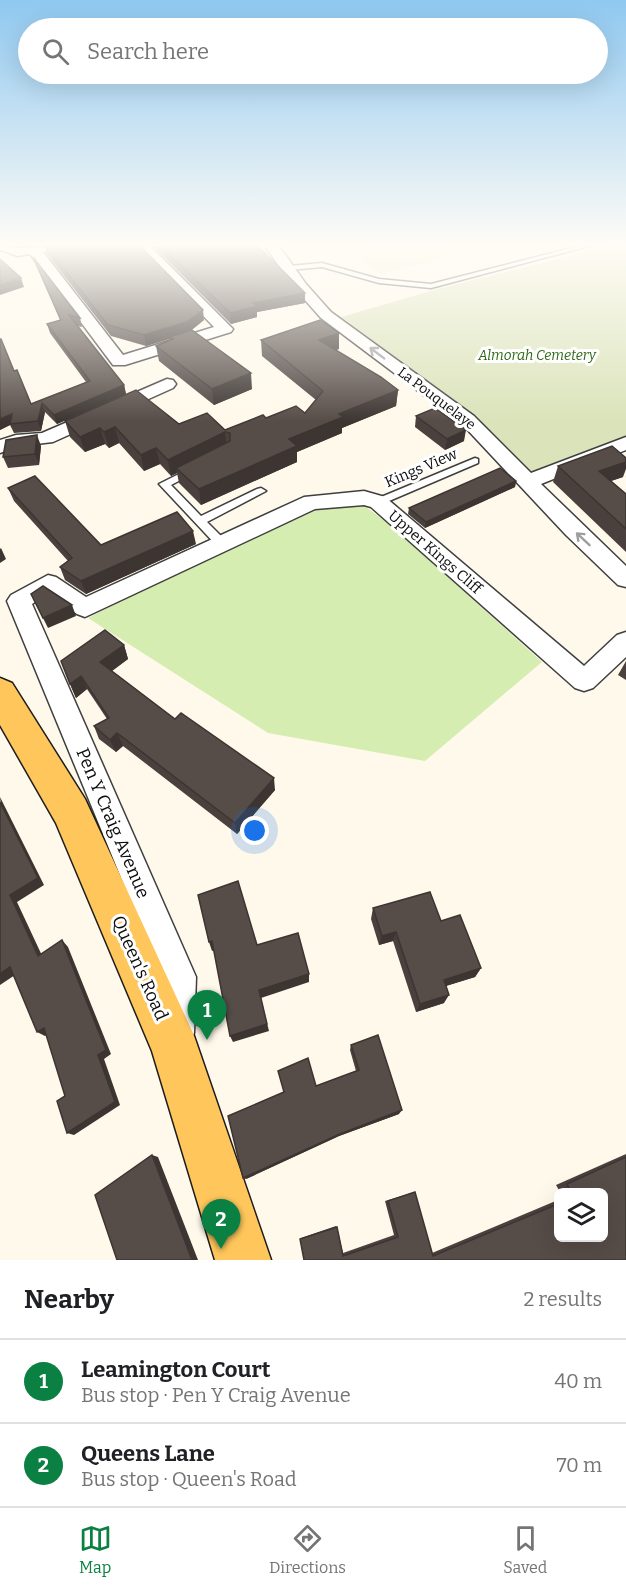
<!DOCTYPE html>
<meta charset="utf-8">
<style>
:root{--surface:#fff;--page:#f6f6f6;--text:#202124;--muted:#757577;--line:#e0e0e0;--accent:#0b8043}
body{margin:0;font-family:Bitter,serif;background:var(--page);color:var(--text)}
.controls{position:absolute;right:18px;bottom:18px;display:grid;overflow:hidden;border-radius:9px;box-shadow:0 6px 24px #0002}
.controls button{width:54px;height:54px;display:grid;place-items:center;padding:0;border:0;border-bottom:2px solid var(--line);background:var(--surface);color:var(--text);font:30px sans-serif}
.you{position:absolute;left:255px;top:831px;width:21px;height:21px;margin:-15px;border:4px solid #fff;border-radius:50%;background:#1a73e8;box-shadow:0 0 0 9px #1a73e833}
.badge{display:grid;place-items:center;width:39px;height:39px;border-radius:50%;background:var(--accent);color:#fff;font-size:20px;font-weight:700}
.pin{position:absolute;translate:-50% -50px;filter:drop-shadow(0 2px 3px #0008)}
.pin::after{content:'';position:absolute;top:32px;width:21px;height:18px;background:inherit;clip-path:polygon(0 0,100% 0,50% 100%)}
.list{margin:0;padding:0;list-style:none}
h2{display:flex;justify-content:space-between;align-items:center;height:78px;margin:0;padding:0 24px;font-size:26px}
h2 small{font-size:20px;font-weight:400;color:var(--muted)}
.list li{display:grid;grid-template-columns:39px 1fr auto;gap:18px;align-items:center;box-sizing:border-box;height:84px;padding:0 24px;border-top:2px solid var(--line)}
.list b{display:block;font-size:22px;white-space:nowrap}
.list p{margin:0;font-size:20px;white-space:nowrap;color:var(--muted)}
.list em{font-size:20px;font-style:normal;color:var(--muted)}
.icon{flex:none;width:33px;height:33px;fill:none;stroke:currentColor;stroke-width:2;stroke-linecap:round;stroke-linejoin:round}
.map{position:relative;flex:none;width:626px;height:1260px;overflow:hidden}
.search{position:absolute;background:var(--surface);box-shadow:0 6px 24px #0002;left:18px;right:18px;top:18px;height:66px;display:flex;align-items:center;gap:15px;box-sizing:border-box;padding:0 21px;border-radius:33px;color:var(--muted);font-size:22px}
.sheet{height:246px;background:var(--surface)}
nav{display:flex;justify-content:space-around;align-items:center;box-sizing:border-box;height:84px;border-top:2px solid var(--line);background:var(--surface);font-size:16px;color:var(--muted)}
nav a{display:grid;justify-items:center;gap:3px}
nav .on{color:var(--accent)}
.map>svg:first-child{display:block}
.green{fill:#d6edb1}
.cemetery{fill:#dae3ba}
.pitch{fill:#e8f3c4}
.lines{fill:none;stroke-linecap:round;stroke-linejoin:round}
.service-casing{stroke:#3f3f3f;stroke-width:3}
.minor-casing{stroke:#3f3f3f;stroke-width:3}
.primary-casing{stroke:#1d1d1d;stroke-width:3}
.service{fill:#fff;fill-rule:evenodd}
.minor{fill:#fff;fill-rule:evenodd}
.primary{fill:#ffc75b;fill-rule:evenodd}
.wall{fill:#4a413e}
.shaded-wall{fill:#3c3532}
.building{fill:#564c48;stroke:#3c3532;stroke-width:1.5}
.oneway{stroke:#9e9e9e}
.labels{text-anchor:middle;stroke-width:6;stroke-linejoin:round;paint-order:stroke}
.far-park-label{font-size:14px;font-style:italic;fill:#306a17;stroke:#fff}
.far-street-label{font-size:14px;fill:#0c0c0c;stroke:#fff}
.street-label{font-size:15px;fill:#0c0c0c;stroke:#fff}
.near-street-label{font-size:18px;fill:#0c0c0c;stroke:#fff}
</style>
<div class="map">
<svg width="626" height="1260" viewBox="0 0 626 1260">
<rect width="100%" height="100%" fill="#fff9eb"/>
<!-- green -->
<polygon class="green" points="336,506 366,507 388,523 542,662 425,761 268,733 88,618 173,574 310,510"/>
<!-- cemetery -->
<polygon class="cemetery" points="610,246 626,246 626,437 537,472 529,471 471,414 341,317 434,290"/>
<!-- pitch -->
<polygon class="pitch" points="345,246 431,246 447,257 381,274"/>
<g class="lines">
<!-- service casing -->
<g class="service-casing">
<g id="service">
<polygon points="579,246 589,246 431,288 379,283 322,267 289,270 285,268 289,266 322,263 379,279 431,284"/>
<polygon points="475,458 478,459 478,463 382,504 374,504 373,502 374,500"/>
<polygon points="193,467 198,470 196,472 171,485 201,516 257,489 261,488 266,491 207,522 226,541 227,544 226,547 218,547 159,484"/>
</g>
</g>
<!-- minor casing -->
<g class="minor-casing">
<g id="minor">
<polygon points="0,246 19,248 66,246 64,249 43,252 123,355 214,327 136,246 150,246 233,329 231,332 125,365 113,365 30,254 18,256 0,250"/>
<polygon points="265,246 279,246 306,284 331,312 474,416 531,473 626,437 626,450 541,484 626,566 626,587 618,585 566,535 462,424 321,318 296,290"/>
<polygon points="167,379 173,380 176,384 173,388 53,442 19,446 0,453 0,440 16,435 42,433"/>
<polygon points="364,491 385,497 584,666 617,635 626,632 626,657 593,688 584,691 575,688 371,507 364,505 315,509 85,617 77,614 48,594 32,604 196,977 194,1033 189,1045 177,1050 165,1045 160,1033 162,977 7,601 11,595 48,575 56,577 86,597 304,497"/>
</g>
</g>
<!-- primary casing -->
<g class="primary-casing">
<polygon id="primary" points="0,678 12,683 85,799 193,1033 271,1260 215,1260 152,1051 56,823 0,725"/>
</g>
<!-- service -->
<use href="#service" class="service"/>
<!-- minor -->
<use href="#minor" class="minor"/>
<!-- primary -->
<use href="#primary" class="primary"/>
</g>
<!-- wall -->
<g class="wall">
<polygon points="45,246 140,246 204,320 190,331 252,389 214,405 159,361 156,346 169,340 169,339 146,346 111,336 47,254"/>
<polygon points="153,246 258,246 305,303 257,312 257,317 231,324"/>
<polygon points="33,257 80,318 82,327 77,326 124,385 126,394 57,424 45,412 41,431 14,433 10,425 0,430 14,371 31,404 86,382 50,333 47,324 60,320 36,265"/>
<polygon points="261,340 339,349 335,350 398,390 396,406 342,428 342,433 297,452 297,462 201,505 179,483 177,473 171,476 160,464 144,471 119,443 109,448 105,444 85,452 70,437 65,421 179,424 225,430 266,418 305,413 316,400 262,356"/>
<polygon points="416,416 464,441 445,450 415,427"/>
<polygon points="41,446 39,465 8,468 3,457"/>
<polygon points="558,466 623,477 611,481 626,494 626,552 553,482"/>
<polygon points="516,481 515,487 425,528 408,514 409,508"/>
<polygon points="8,488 101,545 196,544 86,594 65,580 60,567 68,561 14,501"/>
<polygon points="124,645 128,659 112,671 175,719 275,790 237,834 123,746 116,752 99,739 94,726 107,719 87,689 76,698 70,684"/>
<polygon points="626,661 626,680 618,675"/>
<polygon points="373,908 441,921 481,968 475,977 446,986 444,1003 416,1012 393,941 379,945 371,919"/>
<polygon points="351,1045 399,1114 339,1136 246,1179 316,1086 356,1071 350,1050"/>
<polygon points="626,1154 626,1260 304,1260 301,1238 336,1226 337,1227 343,1253 394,1235 385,1201 415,1192 432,1253 558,1200 558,1238 603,1192 560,1192 556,1185"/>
</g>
<!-- shaded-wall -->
<g class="shaded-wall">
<polygon points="21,278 24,287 0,295 0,285"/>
<polygon points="305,293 305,303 257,312 257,317 231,324 230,313 253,303"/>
<polygon points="203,310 204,320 188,333 169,337 169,339 146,346 144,335"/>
<polygon points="339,333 339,349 319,356 319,340"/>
<polygon points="251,373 252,389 214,405 212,389"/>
<polygon points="124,385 126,394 57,424 54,415"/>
<polygon points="398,390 396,406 342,428 342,433 297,452 297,462 201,505 199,489 289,439 339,414"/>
<polygon points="42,403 45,412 41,431 38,421"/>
<polygon points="12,414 10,425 0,430 0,419"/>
<polygon points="115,427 119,443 109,448 104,432"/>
<polygon points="100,428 105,444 85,452 80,437"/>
<polygon points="466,430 464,441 445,450 447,439"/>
<polygon points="225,432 227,448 176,468 177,473 171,476 168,460"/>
<polygon points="37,435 41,446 39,465 35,454"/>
<polygon points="156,448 160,464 144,471 141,455"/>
<polygon points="626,462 626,469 623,477 593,487 599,471"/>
<polygon points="516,481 515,487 425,528 426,522"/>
<polygon points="193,531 196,544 86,594 81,581"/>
<polygon points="1,548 6,559 0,563 0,549"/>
<polygon points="72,605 76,616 48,628 43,618"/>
<polygon points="124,645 128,659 105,676 100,662"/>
<polygon points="81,676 87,689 76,698 70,684"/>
<polygon points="117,733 123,746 116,752 110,740"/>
<polygon points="274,778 275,790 237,834 235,823"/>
<polygon points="0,797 44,885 17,902 45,962 38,956 10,895"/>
<polygon points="396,932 393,941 379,945 382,936"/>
<polygon points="62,940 68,947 111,1054 104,1059 120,1105 74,1135 67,1133 98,1055"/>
<polygon points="212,941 215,950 212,951 209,942"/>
<polygon points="10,967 18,973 0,985 0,974"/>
<polygon points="481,968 475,977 439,988 444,980"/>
<polygon points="309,974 309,982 261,998 269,1031 233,1042 230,1036 259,990"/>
<polygon points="449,995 444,1003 416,1012 420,1004"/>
<polygon points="44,1028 51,1033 45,1036 37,1032"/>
<polygon points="402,1110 399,1114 339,1136 246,1179 243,1178 340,1134"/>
<polygon points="152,1155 158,1157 198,1260 192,1260"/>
</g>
<!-- building -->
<g class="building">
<polygon points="46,246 140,246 203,310 187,322 144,335 108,325"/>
<polygon points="161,246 258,246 305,293 253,303 257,306 230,313"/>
<polygon points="33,257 80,318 69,315 124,385 54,415 42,403 38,421 10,424 12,414 0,419 0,339 1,339 14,371 17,370 31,404 90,381 47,324 61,320"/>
<polygon points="0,259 21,278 0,285"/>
<polygon points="320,320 339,333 319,340 381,377 398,390 339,414 343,417 289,439 297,446 199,489 176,468 230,441 230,433 225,432 168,460 156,448 141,455 115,427 104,432 100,428 80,437 65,421 136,390 179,424 207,413 225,430 263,415 266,418 296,406 305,413 323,391 261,340"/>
<polygon points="192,330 251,373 212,389 156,346 173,339 169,337"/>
<polygon points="435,408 466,430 447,439 416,416"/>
<polygon points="37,435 35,454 3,457 6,440"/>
<polygon points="612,446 626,458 626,462 599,471 626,494 626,529 558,466"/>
<polygon points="500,468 516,481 426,522 409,508"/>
<polygon points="35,476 101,545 177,512 193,531 81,581 60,567 72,558 8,488"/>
<polygon points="43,586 72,605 43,618 31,594"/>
<polygon points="105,630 124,645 100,662 175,719 181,713 274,778 235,823 117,733 110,740 94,726 109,718 81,676 70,684 61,661"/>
<polygon points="0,802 38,878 10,895 38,956 62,940 106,1050 98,1055 115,1102 67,1133 57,1101 65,1096 44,1028 37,1032 10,967 0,974"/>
<polygon points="238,881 257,945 298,933 309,974 259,990 267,1024 230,1036 212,941 209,942 198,895"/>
<polygon points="430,892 441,921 460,915 481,968 444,980 449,995 420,1004 396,932 382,936 373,908"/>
<polygon points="378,1035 402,1110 340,1134 243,1178 228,1116 284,1092 278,1071 308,1058 316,1086 359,1070 351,1045"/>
<polygon points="152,1155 192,1260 117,1260 95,1195"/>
<polygon points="626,1157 626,1260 304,1260 300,1239 337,1227 343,1256 398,1237 388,1201 415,1192 433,1256 558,1204 558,1238 603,1238 603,1192 571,1192 567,1184"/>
</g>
<!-- one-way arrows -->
<defs><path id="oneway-shaft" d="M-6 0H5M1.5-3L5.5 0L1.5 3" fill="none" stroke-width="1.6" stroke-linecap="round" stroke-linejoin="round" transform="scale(1.5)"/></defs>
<g class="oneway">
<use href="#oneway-shaft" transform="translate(377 353) rotate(-143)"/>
<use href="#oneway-shaft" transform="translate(583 539) rotate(-137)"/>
</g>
<!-- sky -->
<linearGradient id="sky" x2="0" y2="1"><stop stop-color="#8fc8f0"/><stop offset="0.58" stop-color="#fffcf6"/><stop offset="1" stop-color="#fffcf6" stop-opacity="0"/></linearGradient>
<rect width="626" height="422" fill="url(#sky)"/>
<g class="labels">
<!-- far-park labels -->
<g class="far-park-label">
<text x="537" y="360">Almorah Cemetery</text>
</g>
<!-- far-street labels -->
<g class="far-street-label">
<text transform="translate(437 398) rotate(37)" y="5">La Pouquelaye</text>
</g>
<!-- street labels -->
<g class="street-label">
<text transform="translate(421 468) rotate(-23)" y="5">Kings View</text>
<text transform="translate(435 552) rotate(41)" y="5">Upper Kings Cliff</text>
</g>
<!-- near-street labels -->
<g class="near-street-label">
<text transform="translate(113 823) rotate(67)" y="6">Pen Y Craig Avenue</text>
<text transform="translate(140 968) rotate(66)" y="6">Queen's Road</text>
</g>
</g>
</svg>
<div class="controls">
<button><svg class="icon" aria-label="layers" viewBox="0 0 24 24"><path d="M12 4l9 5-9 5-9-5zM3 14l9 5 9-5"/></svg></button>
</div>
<div class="you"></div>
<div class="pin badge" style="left:207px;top:1040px">1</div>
<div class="pin badge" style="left:221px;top:1249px">2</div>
<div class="search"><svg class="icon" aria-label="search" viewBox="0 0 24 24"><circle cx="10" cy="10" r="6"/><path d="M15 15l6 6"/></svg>Search here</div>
</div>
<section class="sheet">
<h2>Nearby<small>2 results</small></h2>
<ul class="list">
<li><span class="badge">1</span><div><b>Leamington Court</b><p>Bus stop · Pen Y Craig Avenue</p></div><em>40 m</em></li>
<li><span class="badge">2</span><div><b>Queens Lane</b><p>Bus stop · Queen's Road</p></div><em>70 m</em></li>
</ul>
</section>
<nav>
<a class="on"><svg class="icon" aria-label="map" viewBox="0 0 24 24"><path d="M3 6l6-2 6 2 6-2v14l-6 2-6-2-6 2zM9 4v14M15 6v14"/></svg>Map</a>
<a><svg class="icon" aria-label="directions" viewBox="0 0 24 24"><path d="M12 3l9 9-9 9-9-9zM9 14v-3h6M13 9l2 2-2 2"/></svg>Directions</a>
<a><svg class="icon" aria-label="saved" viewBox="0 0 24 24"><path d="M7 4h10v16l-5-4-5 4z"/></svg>Saved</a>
</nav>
